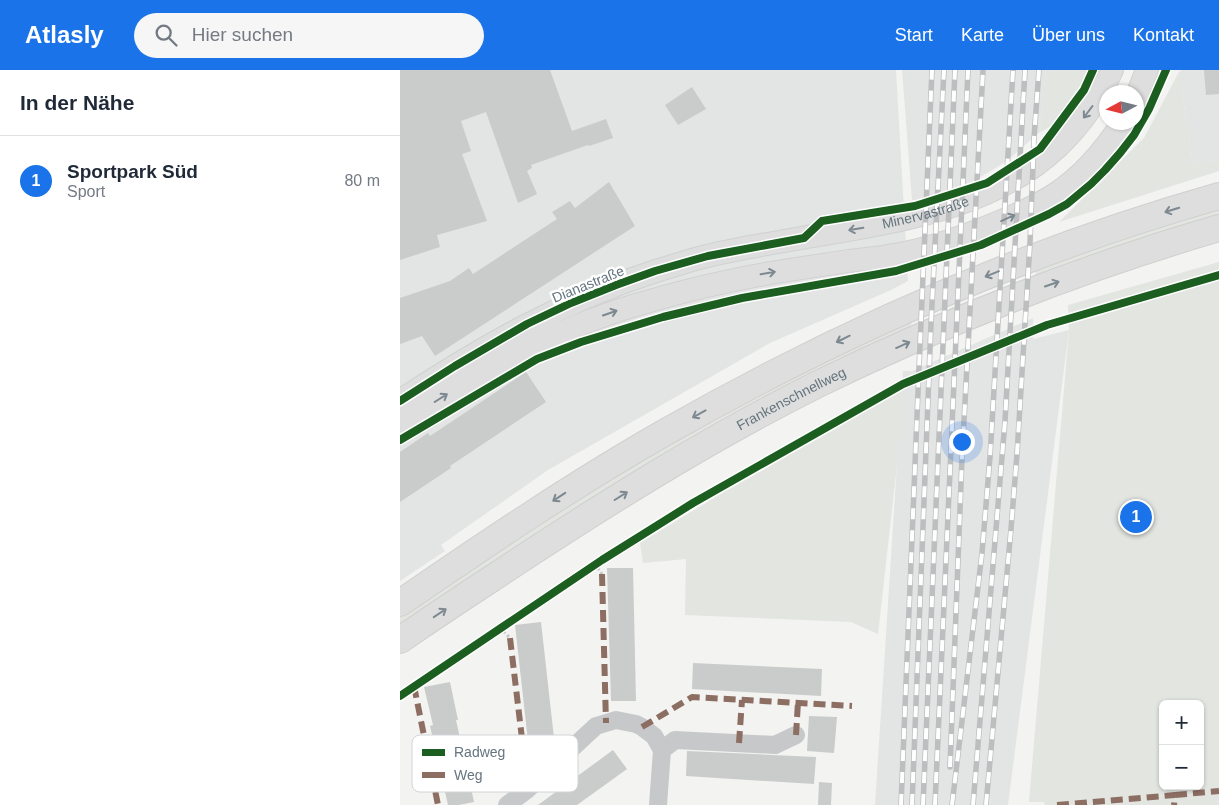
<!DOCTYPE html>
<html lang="de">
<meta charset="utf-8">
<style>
:root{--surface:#fff;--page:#f6f6f7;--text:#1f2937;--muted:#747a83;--line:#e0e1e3;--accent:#1a73e8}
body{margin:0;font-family:Arial,sans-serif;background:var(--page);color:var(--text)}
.controls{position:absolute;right:15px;bottom:15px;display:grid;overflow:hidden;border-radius:8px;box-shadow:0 1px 4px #0004}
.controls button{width:45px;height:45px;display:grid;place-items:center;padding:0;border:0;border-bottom:1px solid var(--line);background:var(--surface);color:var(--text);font:25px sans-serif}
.compass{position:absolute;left:699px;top:15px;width:45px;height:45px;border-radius:50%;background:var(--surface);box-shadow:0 1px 4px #0004;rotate:263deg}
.you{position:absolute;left:561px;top:371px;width:18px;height:18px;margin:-12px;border:4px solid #fff;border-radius:50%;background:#1a73e8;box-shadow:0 0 0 8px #1a73e833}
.badge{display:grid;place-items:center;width:32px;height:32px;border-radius:50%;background:var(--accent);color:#fff;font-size:16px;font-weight:700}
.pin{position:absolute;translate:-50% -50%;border:2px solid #fff;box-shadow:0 1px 5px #0006}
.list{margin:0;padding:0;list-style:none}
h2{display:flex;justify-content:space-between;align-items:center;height:65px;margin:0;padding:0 20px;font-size:21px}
h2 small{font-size:16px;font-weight:400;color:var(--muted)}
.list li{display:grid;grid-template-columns:32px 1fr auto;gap:15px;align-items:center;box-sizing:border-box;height:90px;padding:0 20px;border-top:1px solid var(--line)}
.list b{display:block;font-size:19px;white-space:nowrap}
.list p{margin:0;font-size:16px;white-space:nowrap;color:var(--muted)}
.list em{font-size:16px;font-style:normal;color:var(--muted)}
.icon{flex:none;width:28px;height:28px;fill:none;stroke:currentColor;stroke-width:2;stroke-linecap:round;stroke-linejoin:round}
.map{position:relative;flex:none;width:819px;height:735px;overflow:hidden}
header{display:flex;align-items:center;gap:30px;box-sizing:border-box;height:70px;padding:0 25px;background:var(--accent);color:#fff}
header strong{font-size:24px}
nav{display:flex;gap:28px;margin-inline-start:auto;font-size:18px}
.search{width:350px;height:45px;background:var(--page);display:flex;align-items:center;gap:12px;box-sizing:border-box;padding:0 18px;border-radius:28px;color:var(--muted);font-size:19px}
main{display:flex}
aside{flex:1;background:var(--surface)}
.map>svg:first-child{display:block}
.built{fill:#e3e4e4}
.green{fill:#e2e5e0;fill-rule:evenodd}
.building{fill:#cacbcb}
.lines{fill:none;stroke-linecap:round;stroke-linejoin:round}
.major-casing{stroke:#d0d1d1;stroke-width:24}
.highway-casing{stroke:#cfd0cf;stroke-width:28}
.path{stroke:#c5c6c6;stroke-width:3;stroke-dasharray:2.5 2.5;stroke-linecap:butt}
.minor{stroke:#c7c8c9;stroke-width:18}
.major{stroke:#dddedd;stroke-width:22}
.highway{stroke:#dddedd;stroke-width:26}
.rail-casing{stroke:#bdbebf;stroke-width:5.5}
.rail{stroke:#fff;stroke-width:4;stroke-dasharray:11;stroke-linecap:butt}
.quiet{stroke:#8d6e63;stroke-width:6;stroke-dasharray:12 6;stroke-linecap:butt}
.cycleway-casing{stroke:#fff;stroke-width:11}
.cycleway{stroke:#1b5e20;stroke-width:8}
.oneway{stroke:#7d8991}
.labels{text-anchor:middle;stroke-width:5;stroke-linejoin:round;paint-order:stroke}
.street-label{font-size:14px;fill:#65747e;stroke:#fff}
.key{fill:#fff;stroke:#d1d5d8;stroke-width:1}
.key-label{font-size:14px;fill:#65747e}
</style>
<header>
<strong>Atlasly</strong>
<div class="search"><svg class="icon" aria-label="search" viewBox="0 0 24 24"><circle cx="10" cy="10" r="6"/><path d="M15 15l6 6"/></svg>Hier suchen</div>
<nav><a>Start</a><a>Karte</a><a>Über uns</a><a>Kontakt</a></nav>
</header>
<main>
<aside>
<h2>In der Nähe<small></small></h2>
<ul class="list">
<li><span class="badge">1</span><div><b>Sportpark Süd</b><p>Sport</p></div><em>80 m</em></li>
</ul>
</aside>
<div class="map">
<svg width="819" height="735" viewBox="0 0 819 735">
<rect width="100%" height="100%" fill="#f3f3f1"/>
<!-- built -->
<g class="built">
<polygon points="0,0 496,0 508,211 491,220 370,273 148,400 41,475 45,481 0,511"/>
<polygon points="502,0 646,0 640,62 607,91 577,109 550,122 518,130 512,130"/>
<polygon points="782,0 819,0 819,90 793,94 779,2"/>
<polygon points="633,248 633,269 669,260 608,735 475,735 503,301 512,301"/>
</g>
<!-- green -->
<g class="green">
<polygon points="646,0 688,0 680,17 656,54 640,62"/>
<polygon points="779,2 793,94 819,90 819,101 659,152 744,68"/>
<polygon points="819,137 819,150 635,210 636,197"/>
<path d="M819,192V735H645L644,732H629L669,260L668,235ZM763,634H800V716H763Z"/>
<polygon points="512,249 510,261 0,559 0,546 128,459 317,344"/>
<polygon points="502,321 497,395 478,564 451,552 285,545 286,489 243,493 240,473 319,425"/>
</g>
<!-- building -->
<g class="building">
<polygon points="0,0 150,0 172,61 206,49 213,68 189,76 188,75 131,95 132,98 127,101 137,124 118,133 86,42 61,51 71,81 62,84 87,151 37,165 40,177 0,190"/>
<polygon points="804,0 819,0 819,24 806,25"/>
<polygon points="292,17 306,39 278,55 265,35"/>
<polygon points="209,112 235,156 35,286 22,266 0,274 0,228 50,211 69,198 73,204 157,149 152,142 170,131 175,138"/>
<polygon points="126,302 146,332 50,396 51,398 0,432 0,382 28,363 30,366"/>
<polygon points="207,498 233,498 236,631 211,631"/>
<polygon points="141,552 154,668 128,671 115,555"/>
<polygon points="293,593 422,599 421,626 292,619"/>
<polygon points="50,612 58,650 56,650 74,732 59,735 48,735 30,656 33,655 24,617"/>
<polygon points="409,646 437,647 434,683 407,681"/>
<polygon points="213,680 227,699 177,735 138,735"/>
<polygon points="287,681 416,687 414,714 286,706"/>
<polygon points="419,712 432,713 431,735 418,735"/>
</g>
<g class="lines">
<!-- major casing -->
<g class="major-casing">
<g id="major">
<polyline points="736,28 747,0"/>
<path id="s1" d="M0,331C82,277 162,231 256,201C273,196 290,190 307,186C340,178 374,173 407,167C533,146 652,129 712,0"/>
<path d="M0,355C74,306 150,260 236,235C286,220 337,208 389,200C409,197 429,194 449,191C467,189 486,187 505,183C539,176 571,164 604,150C621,143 638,135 654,125C682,107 705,80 723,52"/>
</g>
</g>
<!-- highway casing -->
<g class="highway-casing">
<g id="highway">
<path d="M0,533C86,474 173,415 264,363C439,263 625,181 819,126"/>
<path id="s2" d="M0,570C29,550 59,530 88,511C195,440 304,371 418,314C547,251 682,198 819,158"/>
</g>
</g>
<!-- path -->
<g class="path">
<polyline points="195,494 202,504"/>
<polyline points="100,558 110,568"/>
</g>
<!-- minor -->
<g class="minor">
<polyline points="262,680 275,670 375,675 396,665"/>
<polyline points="107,735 128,719 196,656 216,650 236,654 242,657 254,666 262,680"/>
<polyline points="258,735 262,680"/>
</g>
<!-- major -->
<use href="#major" class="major"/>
<!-- highway -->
<use href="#highway" class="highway"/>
<!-- rail casing -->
<g class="rail-casing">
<g id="rail">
<polyline points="550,697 562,388 583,0"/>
<polyline points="501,735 519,298 532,0"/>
<polyline points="512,735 531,254 544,0"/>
<polyline points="523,735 555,0"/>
<polyline points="535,735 568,0"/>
<polyline points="552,735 582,483 590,387 613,0"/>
<polyline points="573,735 605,351 625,0"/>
<polyline points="586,735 611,459 617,384 630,173 634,68 639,0"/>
</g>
</g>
<!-- rail -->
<use href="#rail" class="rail"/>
<!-- quiet -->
<g class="quiet">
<polyline points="202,504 206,653"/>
<polyline points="110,568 128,719"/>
<polyline points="14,616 38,735"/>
<polyline points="242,657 292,627 452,636"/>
<polyline points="396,665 398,632"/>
<polyline points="339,673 342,630"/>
<polyline points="775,725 819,721"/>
<polyline points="657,735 775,725 774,735"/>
</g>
<!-- cycleway casing -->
<g class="cycleway-casing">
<g id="cycleway">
<polyline points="0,331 55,296 127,254 171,233 216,215 255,201 308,186 404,168 422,151 515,136 587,113 640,79 684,20 693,0"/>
<polyline points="0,370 137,289 181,272 263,247 342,228 496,201 581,175 649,144 667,134 691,114 705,100 720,83 734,65 749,39 766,0"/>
<polyline points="0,626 202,490 293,433 503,314 647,255 819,205"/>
</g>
</g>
<!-- cycleway -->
<use href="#cycleway" class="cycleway"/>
</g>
<!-- one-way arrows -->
<defs><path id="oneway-shaft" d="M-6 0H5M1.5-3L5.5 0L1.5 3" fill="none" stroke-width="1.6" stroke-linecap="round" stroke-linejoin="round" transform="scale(1.25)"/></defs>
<g class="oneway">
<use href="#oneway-shaft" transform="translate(688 42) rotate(127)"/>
<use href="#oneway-shaft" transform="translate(772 140) rotate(163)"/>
<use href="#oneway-shaft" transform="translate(608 148) rotate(-24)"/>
<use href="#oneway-shaft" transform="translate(456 159) rotate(170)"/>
<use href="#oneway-shaft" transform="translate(368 203) rotate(-10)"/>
<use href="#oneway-shaft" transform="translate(592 204) rotate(158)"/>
<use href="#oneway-shaft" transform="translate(652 214) rotate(-19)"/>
<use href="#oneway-shaft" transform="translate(210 243) rotate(-19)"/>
<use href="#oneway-shaft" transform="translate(443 269) rotate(154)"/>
<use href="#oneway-shaft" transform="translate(503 275) rotate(-24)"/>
<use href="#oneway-shaft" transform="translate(41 328) rotate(-32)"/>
<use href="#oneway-shaft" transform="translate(299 344) rotate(151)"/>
<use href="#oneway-shaft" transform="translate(221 426) rotate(-32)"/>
<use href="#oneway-shaft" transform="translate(159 427) rotate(147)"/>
<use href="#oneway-shaft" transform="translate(40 543) rotate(-34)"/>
</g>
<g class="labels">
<!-- street labels -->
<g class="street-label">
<text dy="5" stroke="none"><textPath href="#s1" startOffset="564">Minervastraße</textPath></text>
<text transform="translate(188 214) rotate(-22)" y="5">Dianastraße</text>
<text dy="5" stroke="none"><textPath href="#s2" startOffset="460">Frankenschnellweg</textPath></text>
</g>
</g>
<!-- legend -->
<rect x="12" y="665" width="166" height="57" rx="8" class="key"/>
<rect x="22" y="679" width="23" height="7" fill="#1b5e20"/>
<rect x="22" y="702" width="23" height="6" fill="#8d6e63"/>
<g class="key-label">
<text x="54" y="687">Radweg</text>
<text x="54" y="710">Weg</text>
</g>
</svg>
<div class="controls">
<button>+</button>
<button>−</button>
</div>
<svg class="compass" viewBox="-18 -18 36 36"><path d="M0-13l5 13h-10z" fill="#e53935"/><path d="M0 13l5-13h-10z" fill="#747a83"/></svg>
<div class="you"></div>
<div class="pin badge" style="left:736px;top:447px">1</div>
</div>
</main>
